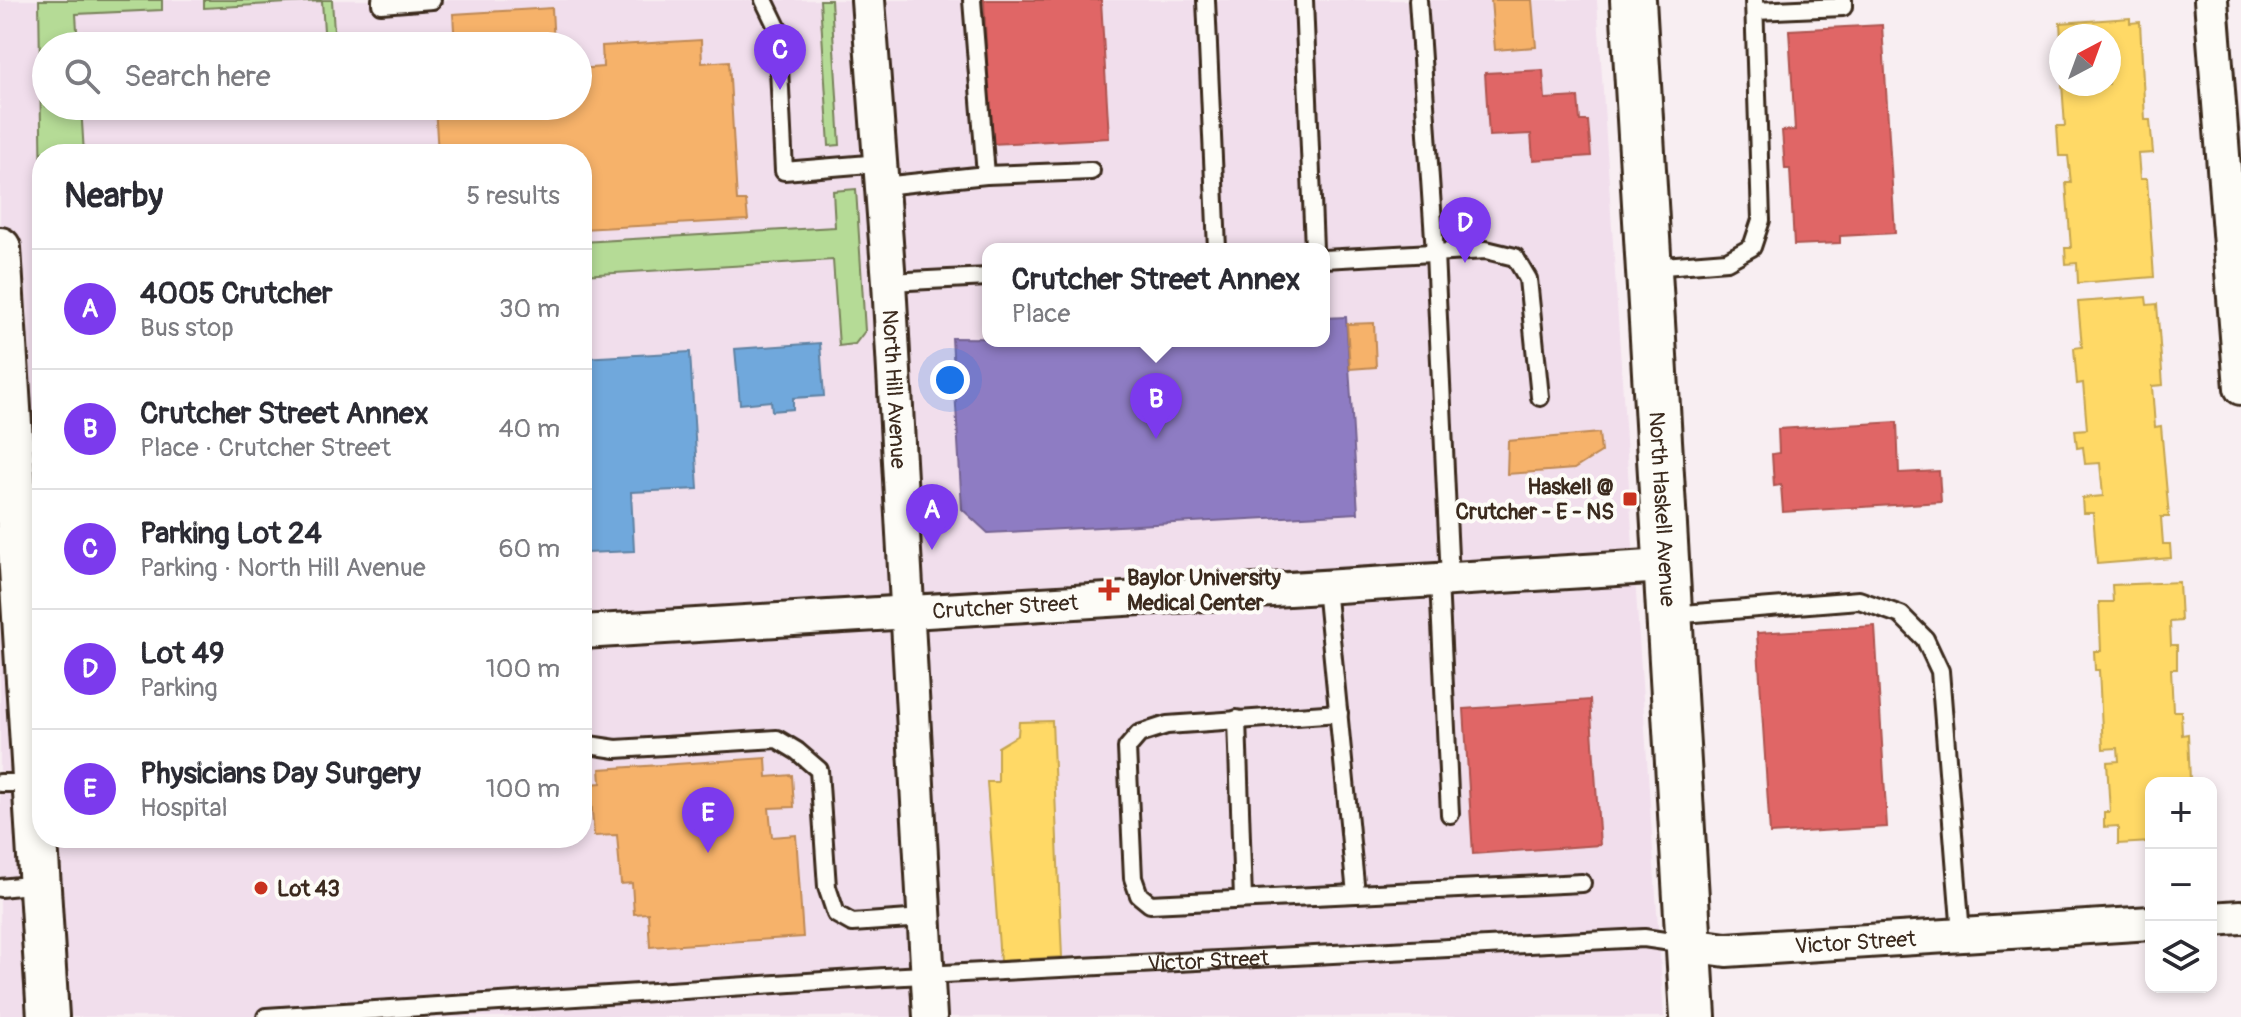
<!DOCTYPE html>
<meta charset="utf-8">
<style>
:root{--surface:#fff;--page:#f2f2f3;--text:#2b2b33;--muted:#7c7c81;--line:#e1e1e2;--accent:#7c3aed}
body{margin:0;font-family:Pangolin,sans-serif;background:var(--page);color:var(--text)}
.controls{position:absolute;right:24px;bottom:24px;display:grid;overflow:hidden;border-radius:16px;box-shadow:0 4px 12px #0003}
.controls button{width:72px;height:72px;display:grid;place-items:center;padding:0;border:0;border-bottom:2px solid var(--line);background:var(--surface);color:var(--text);font:40px sans-serif}
.compass{position:absolute;left:2049px;top:24px;width:72px;height:72px;border-radius:50%;background:var(--surface);box-shadow:0 4px 12px #0003;rotate:41deg}
.you{position:absolute;left:950px;top:380px;width:28px;height:28px;margin:-20px;border:6px solid #fff;border-radius:50%;background:#1a73e8;box-shadow:0 0 0 12px #1a73e833}
.badge{display:grid;place-items:center;width:52px;height:52px;border-radius:50%;background:var(--accent);color:#fff;font-size:26px;font-weight:700}
.pin{position:absolute;translate:-50% -66px;filter:drop-shadow(0 2px 4px #0008)}
.pin::after{content:'';position:absolute;top:42px;width:28px;height:24px;background:inherit;clip-path:polygon(0 0,100% 0,50% 100%)}
.popup{position:absolute;left:982px;top:243px;width:348px;height:104px;box-sizing:border-box;display:grid;place-content:center;border-radius:16px;background:var(--surface);filter:drop-shadow(0 2px 6px #0005);font-size:26px;white-space:nowrap;color:var(--muted)}
.popup b{font-size:30px;color:var(--text)}
.popup::after{content:'';position:absolute;left:50%;top:100%;margin-left:-16px;border:16px solid transparent;border-top-color:var(--surface)}
.list{margin:0;padding:0;list-style:none}
h2{display:flex;justify-content:space-between;align-items:center;height:104px;margin:0;padding:0 32px;font-size:34px}
h2 small{font-size:26px;font-weight:400;color:var(--muted)}
.list li{display:grid;grid-template-columns:52px 1fr auto;gap:24px;align-items:center;box-sizing:border-box;height:120px;padding:0 32px;border-top:2px solid var(--line)}
.list b{display:block;font-size:30px;white-space:nowrap}
.list p{margin:0;font-size:26px;white-space:nowrap;color:var(--muted)}
.list em{font-size:26px;font-style:normal;color:var(--muted)}
.icon{flex:none;width:44px;height:44px;fill:none;stroke:currentColor;stroke-width:2;stroke-linecap:round;stroke-linejoin:round}
.map{position:relative;flex:none;width:2241px;height:1017px;overflow:hidden}
.search{position:absolute;background:var(--surface);box-shadow:0 4px 12px #0003;left:32px;top:32px;width:560px;height:88px;display:flex;align-items:center;gap:20px;box-sizing:border-box;padding:0 28px;border-radius:44px;color:var(--muted);font-size:30px}
.panel{position:absolute;background:var(--surface);box-shadow:0 4px 12px #0003;left:32px;top:144px;width:560px;height:704px;border-radius:32px}
.map>svg:first-child{display:block}
.built{fill:#f1deec;fill-rule:evenodd}
.green{fill:#b5db96;stroke:#78825a;stroke-width:2}
.homes{fill:#ffd966;stroke:#c4a450;stroke-width:2}
.shops{fill:#e06666;stroke:#ae5450;stroke-width:2}
.offices{fill:#8e7cc3;stroke:#756392;stroke-width:2}
.schools{fill:#6fa8dc;stroke:#5f82a3;stroke-width:2}
.health{fill:#f6b26b;stroke:#be8954;stroke-width:2}
.lines{fill:none;stroke-linecap:round;stroke-linejoin:round}
.service-casing{stroke:#3b2a1e;stroke-width:22}
.minor-casing{stroke:#3b2a1e;stroke-width:38}
.tertiary-casing{stroke:#3b2a1e;stroke-width:46}
.secondary-casing{stroke:#3b2a1e;stroke-width:50}
.service{stroke:#fdfcf7;stroke-width:16}
.minor{stroke:#fdfcf7;stroke-width:32}
.tertiary{stroke:#fdfcf7;stroke-width:40}
.secondary{stroke:#fdfcf7;stroke-width:44}
.poi-dot{fill:#c8321e;stroke:#fdfcf7;stroke-width:3}
.labels{text-anchor:middle;stroke-width:8;stroke-linejoin:round;paint-order:stroke}
.street-label{font-size:22px;fill:#3b2a1e;stroke:#fdfcf7}
.poi-label{font-size:22px;font-weight:bold;fill:#3b2a1e;stroke:#fdfcf7;text-anchor:start}
</style>
<div class="map">
<svg width="2241" height="1017" viewBox="0 0 2241 1017">
<rect width="100%" height="100%" fill="#f8eef2"/>
<filter id="ink" filterUnits="userSpaceOnUse"><feTurbulence type="fractalNoise" baseFrequency=".0125" numOctaves="2"/><feDisplacementMap in="SourceGraphic" scale="16" xChannelSelector="R" yChannelSelector="G"/><feConvolveMatrix kernelMatrix="1 2 1 2 8 2 1 2 1" color-interpolation-filters="sRGB"/></filter>
<g filter="url(#ink)">
<!-- built -->
<path class="built" d="M0,0H1597L1664,1017H0ZM46,46H578V106H46ZM42,154H582V838H42ZM988,249H1324V341H988Z"/>
<!-- green -->
<g class="green">
<polygon points="39,0 162,0 162,10 76,14 78,46 46,46 46,106 81,106 84,154 42,154 42,194"/>
<polygon points="204,0 332,0 335,46 325,46 322,1 204,8"/>
<polygon points="820,0 831,0 840,145 829,146"/>
<polygon points="856,189 865,331 855,344 839,346 833,260 582,275 582,242 835,227 833,191"/>
</g>
<!-- homes -->
<g class="homes">
<polygon points="2130,18 2130,23 2140,22 2145,120 2150,120 2153,153 2138,154 2140,179 2147,179 2154,277 2078,283 2077,263 2066,264 2065,248 2071,248 2066,183 2071,183 2068,156 2059,156 2057,126 2065,126 2062,84 2109,84 2109,36 2061,36 2061,40 2060,23"/>
<polygon points="2146,297 2147,305 2157,304 2163,385 2152,386 2155,427 2161,426 2169,517 2161,517 2163,544 2170,544 2171,558 2097,564 2093,513 2083,513 2082,498 2103,496 2100,463 2085,464 2083,447 2077,448 2075,430 2087,429 2083,383 2077,384 2074,348 2082,347 2078,302"/>
<polygon points="2179,582 2181,621 2170,622 2171,645 2177,645 2177,669 2171,669 2173,711 2181,711 2182,735 2188,734 2190,780 2151,783 2151,842 2118,844 2118,826 2104,827 2104,812 2110,812 2107,762 2119,761 2118,748 2103,749 2099,670 2095,670 2094,651 2101,651 2099,602 2113,602 2112,585"/>
<polygon points="1052,721 1062,957 1000,961 987,782 998,782 998,747 1018,735 1019,722"/>
</g>
<!-- shops -->
<g class="shops">
<polygon points="984,0 1101,0 1109,138 991,144"/>
<polygon points="1882,25 1895,233 1840,236 1840,243 1794,245 1790,169 1785,169 1782,131 1795,130 1789,30"/>
<polygon points="1543,70 1545,99 1578,97 1580,121 1588,121 1591,156 1533,160 1531,134 1489,136 1485,73"/>
<polygon points="1897,422 1899,473 1939,471 1941,502 1783,512 1781,485 1774,486 1772,454 1779,453 1778,429"/>
<polygon points="1875,626 1887,827 1770,834 1757,633"/>
<polygon points="1590,700 1600,845 1473,854 1464,709"/>
</g>
<!-- offices -->
<polygon class="offices" points="1346,317 1358,513 988,533 962,509 952,338 1324,341 1324,318"/>
<!-- schools -->
<g class="schools">
<polygon points="820,343 824,396 793,398 793,409 772,411 771,401 740,404 735,349"/>
<polygon points="690,352 698,489 631,492 634,551 586,553 582,358"/>
</g>
<!-- health -->
<g class="health">
<polygon points="1491,0 1532,0 1536,47 1495,50"/>
<polygon points="552,8 554,46 455,46 453,14"/>
<polygon points="701,40 702,63 729,61 737,201 746,201 748,220 582,229 582,154 438,154 435,106 578,106 578,69 603,67 602,46"/>
<polygon points="1374,323 1376,367 1350,369 1347,324"/>
<polygon points="1599,433 1601,452 1574,469 1507,474 1508,441"/>
<polygon points="766,758 767,777 792,775 794,807 769,808 772,837 796,835 803,937 650,947 648,913 634,914 632,883 621,884 617,835 594,836 590,784 601,783 600,769"/>
</g>
<g class="lines">
<!-- service casing -->
<g class="service-casing">
<g id="service">
<polyline points="381,0 381,4 432,0"/>
<polyline points="764,0 777,27 784,171 881,163"/>
<polyline points="1206,0 1217,249"/>
<polyline points="1304,0 1314,249"/>
<polyline points="1418,0 1435,253 1450,579"/>
<polyline points="1755,11 1843,7 1843,0"/>
<polyline points="986,175 1091,171"/>
<polyline points="883,186 986,175 972,0"/>
<polyline points="1324,259 1486,250 1515,257 1528,279 1540,397"/>
<polyline points="1651,267 1727,261 1752,247 1761,220 1754,0"/>
<polyline points="889,282 988,277"/>
<polyline points="1439,581 1450,814"/>
<polyline points="1326,587 1356,894 1582,883"/>
<polyline points="1671,615 1859,600 1901,615 1925,639 1940,671 1961,934"/>
<polyline points="1339,713 1167,725 1139,734 1127,748 1133,878 1139,895 1150,904 1356,894"/>
<polyline points="1237,719 1243,899"/>
<polyline points="582,744 616,749 777,739 797,751 819,770 827,887 836,914 852,923 924,918"/>
<polyline points="0,783 33,783"/>
<polyline points="0,888 38,884"/>
<path id="s1" d="M266,1017L885,977L1644,938L1685,944"/>
</g>
</g>
<!-- minor casing -->
<g class="minor-casing">
<g id="minor">
<path id="s2" d="M868,0L889,282L930,1017"/>
<polyline points="2211,0 2241,388"/>
<path id="s3" d="M582,632L1666,566"/>
<polyline points="2211,919 2241,917"/>
<path id="s4" d="M1690,945L1726,950L2151,923"/>
</g>
</g>
<!-- tertiary casing -->
<g class="tertiary-casing">
<polyline id="tertiary" points="0,248 48,1017"/>
</g>
<!-- secondary casing -->
<g class="secondary-casing">
<g id="secondary">
<path id="s5" d="M1633,0L1693,1017"/>
</g>
</g>
<!-- service -->
<use href="#service" class="service"/>
<!-- minor -->
<use href="#minor" class="minor"/>
<!-- tertiary -->
<use href="#tertiary" class="tertiary"/>
<!-- secondary -->
<use href="#secondary" class="secondary"/>
</g>
</g>
<!-- markers -->
<g class="poi-dot">
<rect x="1622" y="491" width="16" height="16" rx="4"/>
<path d="M1105 578h8v8h8v8h-8v8h-8v-8h-8v-8h8z"/>
<circle cx="261" cy="888" r="8"/>
</g>
<g class="labels">
<!-- street labels -->
<g class="street-label">
<text dy="8" stroke="none"><textPath href="#s2" startOffset="390">North Hill Avenue</textPath></text>
<text dy="8" stroke="none"><textPath href="#s5" startOffset="510">North Haskell Avenue</textPath></text>
<text dy="8" stroke="none"><textPath href="#s3" startOffset="424">Crutcher Street</textPath></text>
<text dy="8" stroke="none"><textPath href="#s4" startOffset="166">Victor Street</textPath></text>
<text dy="8" stroke="none"><textPath href="#s1" startOffset="944">Victor Street</textPath></text>
</g>
<!-- poi labels -->
<g class="poi-label">
<text x="1614" y="494" text-anchor="end">Haskell @<tspan x="1614" dy="25">Crutcher - E - NS</tspan></text>
<text x="1127" y="585">Baylor University<tspan x="1127" dy="25">Medical Center</tspan></text>
<text x="277" y="896">Lot 43</text>
</g>
</g>
</svg>
<div class="controls">
<button>+</button>
<button>−</button>
<button><svg class="icon" aria-label="layers" viewBox="0 0 24 24"><path d="M12 4l9 5-9 5-9-5zM3 14l9 5 9-5"/></svg></button>
</div>
<svg class="compass" viewBox="-18 -18 36 36"><path d="M0-13l5 13h-10z" fill="#e53935"/><path d="M0 13l5-13h-10z" fill="#7c7c81"/></svg>
<div class="you"></div>
<div class="pin badge" style="left:932px;top:550px">A</div>
<div class="pin badge" style="left:1156px;top:439px">B</div>
<div class="popup"><b>Crutcher Street Annex</b>Place</div>
<div class="pin badge" style="left:780px;top:90px">C</div>
<div class="pin badge" style="left:1465px;top:263px">D</div>
<div class="pin badge" style="left:708px;top:853px">E</div>
<div class="search"><svg class="icon" aria-label="search" viewBox="0 0 24 24"><circle cx="10" cy="10" r="6"/><path d="M15 15l6 6"/></svg>Search here</div>
<section class="panel">
<h2>Nearby<small>5 results</small></h2>
<ul class="list">
<li><span class="badge">A</span><div><b>4005 Crutcher</b><p>Bus stop</p></div><em>30 m</em></li>
<li><span class="badge">B</span><div><b>Crutcher Street Annex</b><p>Place · Crutcher Street</p></div><em>40 m</em></li>
<li><span class="badge">C</span><div><b>Parking Lot 24</b><p>Parking · North Hill Avenue</p></div><em>60 m</em></li>
<li><span class="badge">D</span><div><b>Lot 49</b><p>Parking</p></div><em>100 m</em></li>
<li><span class="badge">E</span><div><b>Physicians Day Surgery</b><p>Hospital</p></div><em>100 m</em></li>
</ul>
</section>
</div>
